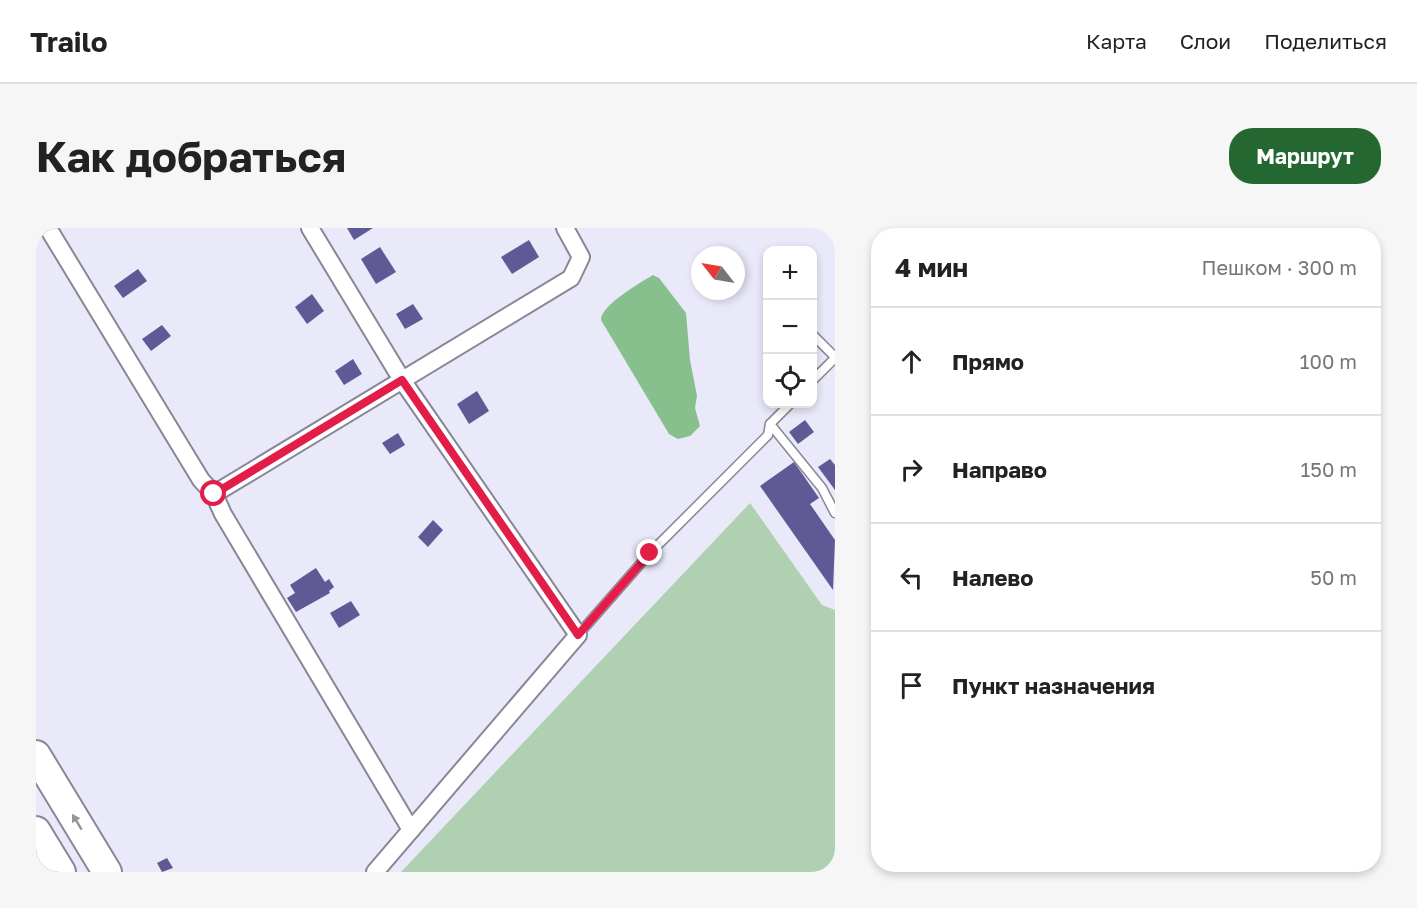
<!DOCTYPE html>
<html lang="ru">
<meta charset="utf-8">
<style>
:root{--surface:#fff;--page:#f6f6f6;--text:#222;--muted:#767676;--line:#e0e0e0;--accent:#256731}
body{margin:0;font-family:"Golos Text",sans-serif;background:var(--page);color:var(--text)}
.controls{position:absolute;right:18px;top:18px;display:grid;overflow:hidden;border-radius:12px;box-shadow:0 3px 9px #0003}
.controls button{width:54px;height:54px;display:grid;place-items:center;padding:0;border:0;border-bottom:2px solid var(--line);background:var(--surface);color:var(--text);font:30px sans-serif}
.compass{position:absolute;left:655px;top:18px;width:54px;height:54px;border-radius:50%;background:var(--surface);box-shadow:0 3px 9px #0003;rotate:301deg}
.stop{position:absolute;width:18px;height:18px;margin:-14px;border:4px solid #e11d48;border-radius:50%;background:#fff}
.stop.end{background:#e11d48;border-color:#fff;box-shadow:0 2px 6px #0008}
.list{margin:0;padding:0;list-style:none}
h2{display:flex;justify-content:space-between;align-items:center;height:78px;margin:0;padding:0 24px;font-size:26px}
h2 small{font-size:20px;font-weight:400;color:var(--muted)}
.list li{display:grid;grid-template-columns:39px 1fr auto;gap:18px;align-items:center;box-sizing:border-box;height:108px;padding:0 24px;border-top:2px solid var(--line)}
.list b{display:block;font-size:22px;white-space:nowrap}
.list em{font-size:20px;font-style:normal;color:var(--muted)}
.icon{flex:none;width:33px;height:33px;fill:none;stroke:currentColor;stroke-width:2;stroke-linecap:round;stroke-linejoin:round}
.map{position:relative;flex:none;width:799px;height:644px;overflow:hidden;border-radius:24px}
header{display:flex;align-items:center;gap:36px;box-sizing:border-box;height:84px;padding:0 30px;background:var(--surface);border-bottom:2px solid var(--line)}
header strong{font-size:28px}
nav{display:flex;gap:33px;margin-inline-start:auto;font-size:21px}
.intro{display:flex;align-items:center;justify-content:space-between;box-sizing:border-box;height:144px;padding:0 36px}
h1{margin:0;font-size:42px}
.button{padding:15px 27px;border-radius:24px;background:var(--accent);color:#fff;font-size:21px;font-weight:700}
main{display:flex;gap:36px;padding:0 36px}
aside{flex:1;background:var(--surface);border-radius:24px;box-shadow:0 3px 9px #0003}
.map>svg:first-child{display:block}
.green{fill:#afd1b1}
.water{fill:#88c08d}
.building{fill:#5f5a96}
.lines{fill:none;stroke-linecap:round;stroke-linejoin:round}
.lane-casing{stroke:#878795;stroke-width:11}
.street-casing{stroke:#878795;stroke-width:20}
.highway-casing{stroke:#878795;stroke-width:32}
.lane{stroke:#fff;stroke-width:8}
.street{stroke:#fff;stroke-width:16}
.highway{stroke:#fff;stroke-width:28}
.oneway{fill:#959598}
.route{stroke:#e11d48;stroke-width:8}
</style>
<header>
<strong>Trailo</strong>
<nav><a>Карта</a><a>Слои</a><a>Поделиться</a></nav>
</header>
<div class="intro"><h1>Как добраться</h1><a class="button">Маршрут</a></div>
<main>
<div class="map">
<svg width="799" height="644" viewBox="0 0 799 644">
<rect width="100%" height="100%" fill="#e9e9f9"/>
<!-- green -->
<polygon class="green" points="714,275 786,377 799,382 799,644 365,644"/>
<!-- water -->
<path class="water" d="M617,47L623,50L650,85L654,132L661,168L659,180L664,198L654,208L642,211L633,206L565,92C565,77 604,55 617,47Z"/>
<!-- building -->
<g class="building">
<polygon points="311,0 337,0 318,12"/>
<polygon points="493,12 503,29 476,46 465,29"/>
<polygon points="344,19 360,44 340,56 325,31"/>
<polygon points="102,41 111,53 87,70 78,58"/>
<polygon points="276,66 288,83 271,96 259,79"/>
<polygon points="377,76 387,91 369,101 360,86"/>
<polygon points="126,97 135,108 115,123 106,111"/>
<polygon points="317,131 326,146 308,157 299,143"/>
<polygon points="441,163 453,183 433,196 421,176"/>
<polygon points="769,192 778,204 762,216 753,204"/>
<polygon points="362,205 369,217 354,226 346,215"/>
<polygon points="794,231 799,237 799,262 782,239"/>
<polygon points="758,234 783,270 774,276 799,312 797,362 724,258"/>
<polygon points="397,292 407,302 392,319 382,309"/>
<polygon points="280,340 289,354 293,351 298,359 293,363 294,365 260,384 251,370 259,365 254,357"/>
<polygon points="315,373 324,387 303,400 294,385"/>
<polygon points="131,630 137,640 126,644 121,635"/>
</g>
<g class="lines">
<!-- lane casing -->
<g class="lane-casing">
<g id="lane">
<polyline points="776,106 799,129"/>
<polyline points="776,153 799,130"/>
<polyline points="734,196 786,260 799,285"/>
<polyline points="542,407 614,325 732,207 734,196 754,176"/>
</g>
</g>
<!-- street casing -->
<g class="street-casing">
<g id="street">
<polyline points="12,0 165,252 178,266 187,286 375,602"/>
<polyline points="274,0 366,152 542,407 339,644"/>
<polyline points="178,266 535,50 545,29 529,0"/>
</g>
</g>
<!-- highway casing -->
<g class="highway-casing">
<g id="highway">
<polyline points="0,527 71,644"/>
<polyline points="0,603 25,644"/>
</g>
</g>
<!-- lane -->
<use href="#lane" class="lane"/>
<!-- street -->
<use href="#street" class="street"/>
<!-- highway -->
<use href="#highway" class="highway"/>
</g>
<!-- one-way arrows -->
<defs><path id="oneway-solid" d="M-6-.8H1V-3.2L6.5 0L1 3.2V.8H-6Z" transform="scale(1.5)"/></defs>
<use class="oneway" href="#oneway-solid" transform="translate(41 594) rotate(-121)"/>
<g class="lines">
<!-- route -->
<polyline class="route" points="178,266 366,152 542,407 614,325"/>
</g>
</svg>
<div class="controls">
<button>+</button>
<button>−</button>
<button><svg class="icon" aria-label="locate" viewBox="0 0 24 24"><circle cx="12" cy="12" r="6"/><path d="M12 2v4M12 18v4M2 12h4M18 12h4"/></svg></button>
</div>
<svg class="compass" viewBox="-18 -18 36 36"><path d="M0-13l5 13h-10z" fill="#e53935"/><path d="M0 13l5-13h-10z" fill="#767676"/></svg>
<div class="stop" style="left:178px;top:266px"></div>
<div class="stop end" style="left:614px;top:325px"></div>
</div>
<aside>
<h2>4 мин<small>Пешком · 300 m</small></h2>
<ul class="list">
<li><svg class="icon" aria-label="ahead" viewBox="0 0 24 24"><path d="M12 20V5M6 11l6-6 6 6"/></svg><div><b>Прямо</b></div><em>100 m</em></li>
<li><svg class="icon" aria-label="right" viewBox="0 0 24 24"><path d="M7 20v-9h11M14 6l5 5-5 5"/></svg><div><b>Направо</b></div><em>150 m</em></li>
<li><svg class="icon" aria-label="left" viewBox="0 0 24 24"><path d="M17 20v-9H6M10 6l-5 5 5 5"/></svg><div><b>Налево</b></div><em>50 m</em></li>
<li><svg class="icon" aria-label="arrive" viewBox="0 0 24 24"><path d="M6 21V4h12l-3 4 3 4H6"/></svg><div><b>Пункт назначения</b></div></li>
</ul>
</aside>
</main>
